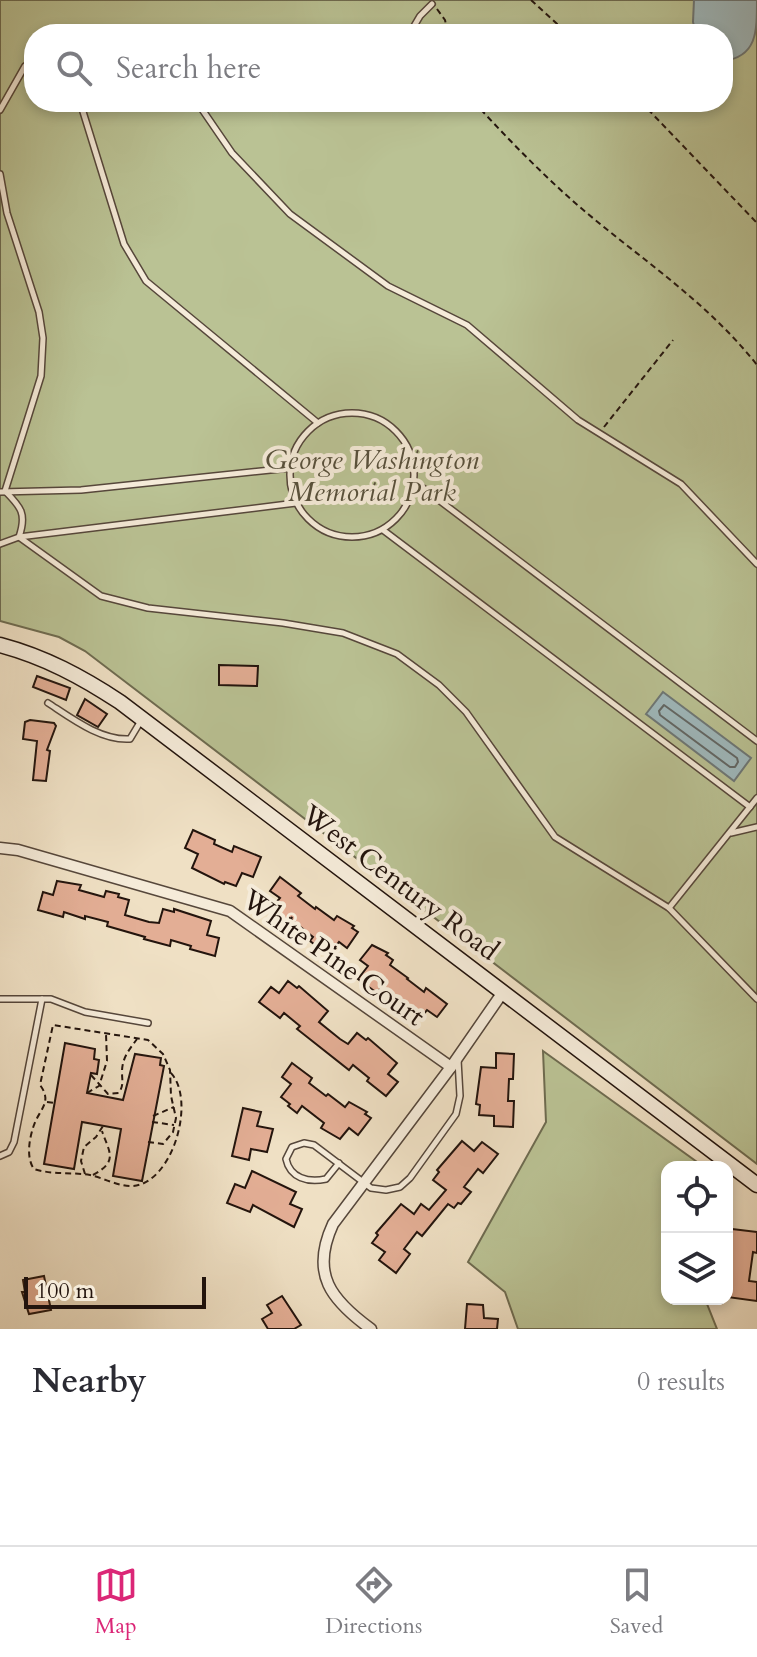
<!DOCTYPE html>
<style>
:root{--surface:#fff;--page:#f7f7f7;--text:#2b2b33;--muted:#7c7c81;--line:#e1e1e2;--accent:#db2777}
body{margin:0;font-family:Cardo,serif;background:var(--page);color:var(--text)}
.controls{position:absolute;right:24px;bottom:24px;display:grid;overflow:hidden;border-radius:16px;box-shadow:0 4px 12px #0003}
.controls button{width:72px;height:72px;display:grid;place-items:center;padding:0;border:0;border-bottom:2px solid var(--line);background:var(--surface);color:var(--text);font:40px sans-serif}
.scale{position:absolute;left:24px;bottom:20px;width:182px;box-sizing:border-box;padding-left:8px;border:4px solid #23140d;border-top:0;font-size:22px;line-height:28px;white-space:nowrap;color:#23140d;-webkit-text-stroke:6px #f5ebd9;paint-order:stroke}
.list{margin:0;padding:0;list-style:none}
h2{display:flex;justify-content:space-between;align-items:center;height:104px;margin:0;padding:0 32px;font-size:34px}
h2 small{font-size:26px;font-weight:400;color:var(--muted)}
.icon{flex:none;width:44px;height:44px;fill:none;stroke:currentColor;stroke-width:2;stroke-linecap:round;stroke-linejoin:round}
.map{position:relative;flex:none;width:757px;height:1329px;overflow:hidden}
.search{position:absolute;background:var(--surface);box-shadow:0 4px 12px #0003;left:24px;right:24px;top:24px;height:88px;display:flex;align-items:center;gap:20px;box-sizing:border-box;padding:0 28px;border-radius:32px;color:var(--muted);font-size:30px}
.sheet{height:216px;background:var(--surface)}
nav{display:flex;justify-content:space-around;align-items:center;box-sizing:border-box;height:112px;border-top:2px solid var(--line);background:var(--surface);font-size:22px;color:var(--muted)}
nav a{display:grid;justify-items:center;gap:4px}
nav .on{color:var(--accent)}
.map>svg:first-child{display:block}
.green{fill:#bac294;stroke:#6e6b50;stroke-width:2;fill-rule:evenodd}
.water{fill:#9fbabf;stroke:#6d7878;stroke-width:2}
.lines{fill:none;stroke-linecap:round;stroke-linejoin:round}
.shore{stroke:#616766;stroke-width:2}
.building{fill:#e3ae95;stroke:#23140d;stroke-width:2}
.service-casing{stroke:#56473b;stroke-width:8}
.minor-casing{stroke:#56473b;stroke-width:13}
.secondary-casing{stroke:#23140d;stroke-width:17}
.path{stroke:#23140d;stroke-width:2;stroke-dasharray:6 4;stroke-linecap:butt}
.service{stroke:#f5ebd9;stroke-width:5}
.minor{stroke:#f5ebd9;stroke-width:10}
.secondary{stroke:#f5ebd9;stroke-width:14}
.labels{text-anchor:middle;stroke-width:8;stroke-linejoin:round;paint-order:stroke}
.park-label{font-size:28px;font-style:italic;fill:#58513c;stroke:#f5ebd9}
.street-label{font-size:28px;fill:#23140d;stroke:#f5ebd9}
</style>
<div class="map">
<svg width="757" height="1329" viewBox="0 0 757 1329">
<rect width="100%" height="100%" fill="#efe0c4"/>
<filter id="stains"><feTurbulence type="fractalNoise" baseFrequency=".0025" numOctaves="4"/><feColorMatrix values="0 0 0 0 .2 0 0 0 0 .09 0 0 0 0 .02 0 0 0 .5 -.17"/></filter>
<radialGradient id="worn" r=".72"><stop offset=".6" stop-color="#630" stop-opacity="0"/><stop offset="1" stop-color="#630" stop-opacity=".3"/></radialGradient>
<!-- green -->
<g class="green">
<path d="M0,0H757V1164L85,651L59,637L0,621ZM34,34H723V102H34Z"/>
<polygon points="543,1051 704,1167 667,1167 667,1299 705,1299 717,1329 518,1329 505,1292 468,1262 546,1122"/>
</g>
<!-- water -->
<g class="water">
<path d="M694,0H757C757,32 757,57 723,61V34H696L693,22Z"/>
<polygon points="663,692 751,758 734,781 646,714"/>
</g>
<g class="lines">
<!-- shore -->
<polygon class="shore" points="664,705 737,758 738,762 735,767 730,767 660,715 659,711"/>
</g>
<!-- building -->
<g class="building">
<polygon points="219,665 258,666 257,686 219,685"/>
<polygon points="37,676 70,688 66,700 33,687"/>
<polygon points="85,699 107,714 98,727 77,715"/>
<polygon points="30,720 54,723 56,726 47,750 50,751 46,781 33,780 37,741 23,739 25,722"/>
<polygon points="193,830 215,840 214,844 232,852 234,846 261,857 253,877 242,873 236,886 225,882 224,884 192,868 198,854 185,848"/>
<polygon points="280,877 301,893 298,896 315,909 316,907 334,920 337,916 354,926 352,928 358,932 347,948 339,942 329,955 310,941 313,937 289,918 286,922 270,910 280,898 270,891"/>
<polygon points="57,881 81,885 79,890 104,897 106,891 119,894 118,897 129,900 125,915 149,922 159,923 163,909 174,912 174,909 211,921 207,935 219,938 215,956 190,949 191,946 171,940 170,946 144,939 145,937 107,926 108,922 85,916 85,919 64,912 63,917 38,910 43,892 53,895"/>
<polygon points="372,945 388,953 386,955 393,960 390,965 408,978 407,979 424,992 426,988 447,1004 437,1017 427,1010 417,1022 402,1011 405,1007 380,989 377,993 358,979 368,966 360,960"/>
<polygon points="288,981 297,988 299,986 328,1011 319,1022 340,1039 348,1044 357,1033 366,1040 368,1038 397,1063 388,1074 398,1082 386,1096 367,1081 369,1078 353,1065 349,1070 297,1029 300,1026 284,1013 280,1018 259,1002 271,987 279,993"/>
<polygon points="65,1043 95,1049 94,1059 99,1060 97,1074 91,1073 87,1093 123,1100 135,1054 161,1058 160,1065 164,1066 142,1181 113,1176 121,1129 82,1122 74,1169 44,1164"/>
<polygon points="496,1053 514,1054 513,1079 509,1079 508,1101 514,1101 513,1127 494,1126 494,1116 479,1115 480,1105 476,1104 481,1067 496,1068"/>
<polygon points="292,1063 312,1078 309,1083 326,1096 328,1094 345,1107 349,1102 367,1112 365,1114 371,1118 358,1135 349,1128 340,1139 321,1128 324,1123 302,1106 297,1113 288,1106 290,1104 281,1097 291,1084 282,1077"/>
<polygon points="243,1108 261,1112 257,1126 273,1129 267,1152 251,1149 249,1160 232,1156"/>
<polygon points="462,1141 474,1151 482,1142 498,1154 483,1173 478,1169 464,1187 471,1192 461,1204 458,1203 454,1208 448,1204 422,1236 417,1232 404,1249 410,1254 396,1273 379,1260 385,1252 372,1243 378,1235 376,1233 401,1204 414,1214 421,1204 429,1210 446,1190 433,1180 439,1172 437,1170"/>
<polygon points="252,1171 296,1192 290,1204 302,1209 294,1227 253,1205 250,1212 227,1203 235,1184 245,1188"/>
<polygon points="732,1229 757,1232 757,1253 753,1252 749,1281 757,1282 757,1301 727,1297"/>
<polygon points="44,1276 51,1310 29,1314 22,1292 25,1292 23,1280"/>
<polygon points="282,1296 301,1325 294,1329 268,1329 262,1319 272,1313 267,1305"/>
<polygon points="467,1304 483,1305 484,1318 498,1319 497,1329 465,1329"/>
</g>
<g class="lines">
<!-- service casing -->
<g class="service-casing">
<g id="service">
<polyline points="410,33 420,16 432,4"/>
<polyline points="80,102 124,244 146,281 318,423"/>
<polyline points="197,102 232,153 290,214 388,286 467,325 578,420 681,484 757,564"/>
<polyline points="0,110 25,66 34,60"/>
<path d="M0,174L7,213L39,312L43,338L41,376L5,491C21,507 27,514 19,537L101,596L148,608L283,623L343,633L397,654L439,685L466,712L555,837L669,908L757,999"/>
<circle cx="352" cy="475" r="62"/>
<polyline points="415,482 757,741"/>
<polyline points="0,492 81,490 290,468"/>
<polyline points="383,530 750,807"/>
<polyline points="0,544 19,537 296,503"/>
<path d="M48,703C71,718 101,741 130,739L142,719"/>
<polyline points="731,833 757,827"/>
<polyline points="669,908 757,798"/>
<polyline points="0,999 51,999 85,1012 148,1023"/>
<polyline points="0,1156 9,1152 14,1142 42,999"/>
<path d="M339,1163L326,1179C308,1183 290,1178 286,1159L292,1147L304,1143L314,1145L371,1188L386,1190L400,1187L410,1178L456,1114L460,1096L458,1060"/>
</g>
</g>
<!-- minor casing -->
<g class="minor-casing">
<g id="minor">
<polyline points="0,848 18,850 230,911 451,1067"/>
<path d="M371,1329C331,1300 310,1274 333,1224L451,1067L503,992"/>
</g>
</g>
<!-- secondary casing -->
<g class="secondary-casing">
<path id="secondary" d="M0,645C45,657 82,677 120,702L757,1185"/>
</g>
<!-- path -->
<g class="path">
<polyline points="531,0 568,34"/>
<polyline points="437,9 445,20 448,34"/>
<path d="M474,102C506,137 539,171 574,202C636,256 706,300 757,365"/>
<polyline points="641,102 757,223"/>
<polyline points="604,427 673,340"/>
<path d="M91,1075L108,1094L119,1093C124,1084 122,1081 122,1072C122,1058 129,1050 137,1039"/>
<polyline points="87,1093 99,1086 107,1061 106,1034"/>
<polyline points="47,1102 55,1103"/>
<polyline points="153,1116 174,1107"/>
<polyline points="152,1122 174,1125"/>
<path d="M148,1142L163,1144L173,1132L176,1118L171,1096L170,1070L163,1054L148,1040L53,1025L40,1085C53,1102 39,1110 34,1125C29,1139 26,1158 34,1169C53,1175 72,1172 90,1175C104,1178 119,1187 133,1186C173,1183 197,1099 170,1072"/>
<polyline points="85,1174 81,1161 84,1147 96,1137 103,1126"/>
<path d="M93,1175C119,1161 109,1152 102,1131"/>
</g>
<!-- service -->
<use href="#service" class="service"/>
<!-- minor -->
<use href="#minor" class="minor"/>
<!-- secondary -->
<use href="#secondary" class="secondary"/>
</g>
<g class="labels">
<!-- park labels -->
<g class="park-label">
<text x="372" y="469">George Washington<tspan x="372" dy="32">Memorial Park</tspan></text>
</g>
<!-- street labels -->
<g class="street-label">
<text transform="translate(401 882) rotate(37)" y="10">West Century Road</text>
<text transform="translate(334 957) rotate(35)" y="10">White Pine Court</text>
</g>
</g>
<rect width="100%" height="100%" filter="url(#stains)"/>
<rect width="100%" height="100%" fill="url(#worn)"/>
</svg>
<div class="controls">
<button><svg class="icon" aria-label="locate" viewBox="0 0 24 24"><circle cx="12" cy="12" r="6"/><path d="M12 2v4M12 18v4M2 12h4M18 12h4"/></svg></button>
<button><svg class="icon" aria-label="layers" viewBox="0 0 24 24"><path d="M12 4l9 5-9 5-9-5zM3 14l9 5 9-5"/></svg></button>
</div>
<div class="scale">100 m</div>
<div class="search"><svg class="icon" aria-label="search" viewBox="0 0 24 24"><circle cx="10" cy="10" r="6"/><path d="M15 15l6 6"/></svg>Search here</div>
</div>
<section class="sheet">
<h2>Nearby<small>0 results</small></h2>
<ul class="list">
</ul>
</section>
<nav>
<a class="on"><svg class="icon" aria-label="map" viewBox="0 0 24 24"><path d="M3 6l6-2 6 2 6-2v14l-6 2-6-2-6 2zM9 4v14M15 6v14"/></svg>Map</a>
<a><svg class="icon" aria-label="directions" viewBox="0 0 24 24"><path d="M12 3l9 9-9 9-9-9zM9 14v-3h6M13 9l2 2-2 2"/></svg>Directions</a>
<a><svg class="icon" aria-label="saved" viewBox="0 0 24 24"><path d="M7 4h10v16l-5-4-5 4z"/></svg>Saved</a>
</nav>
